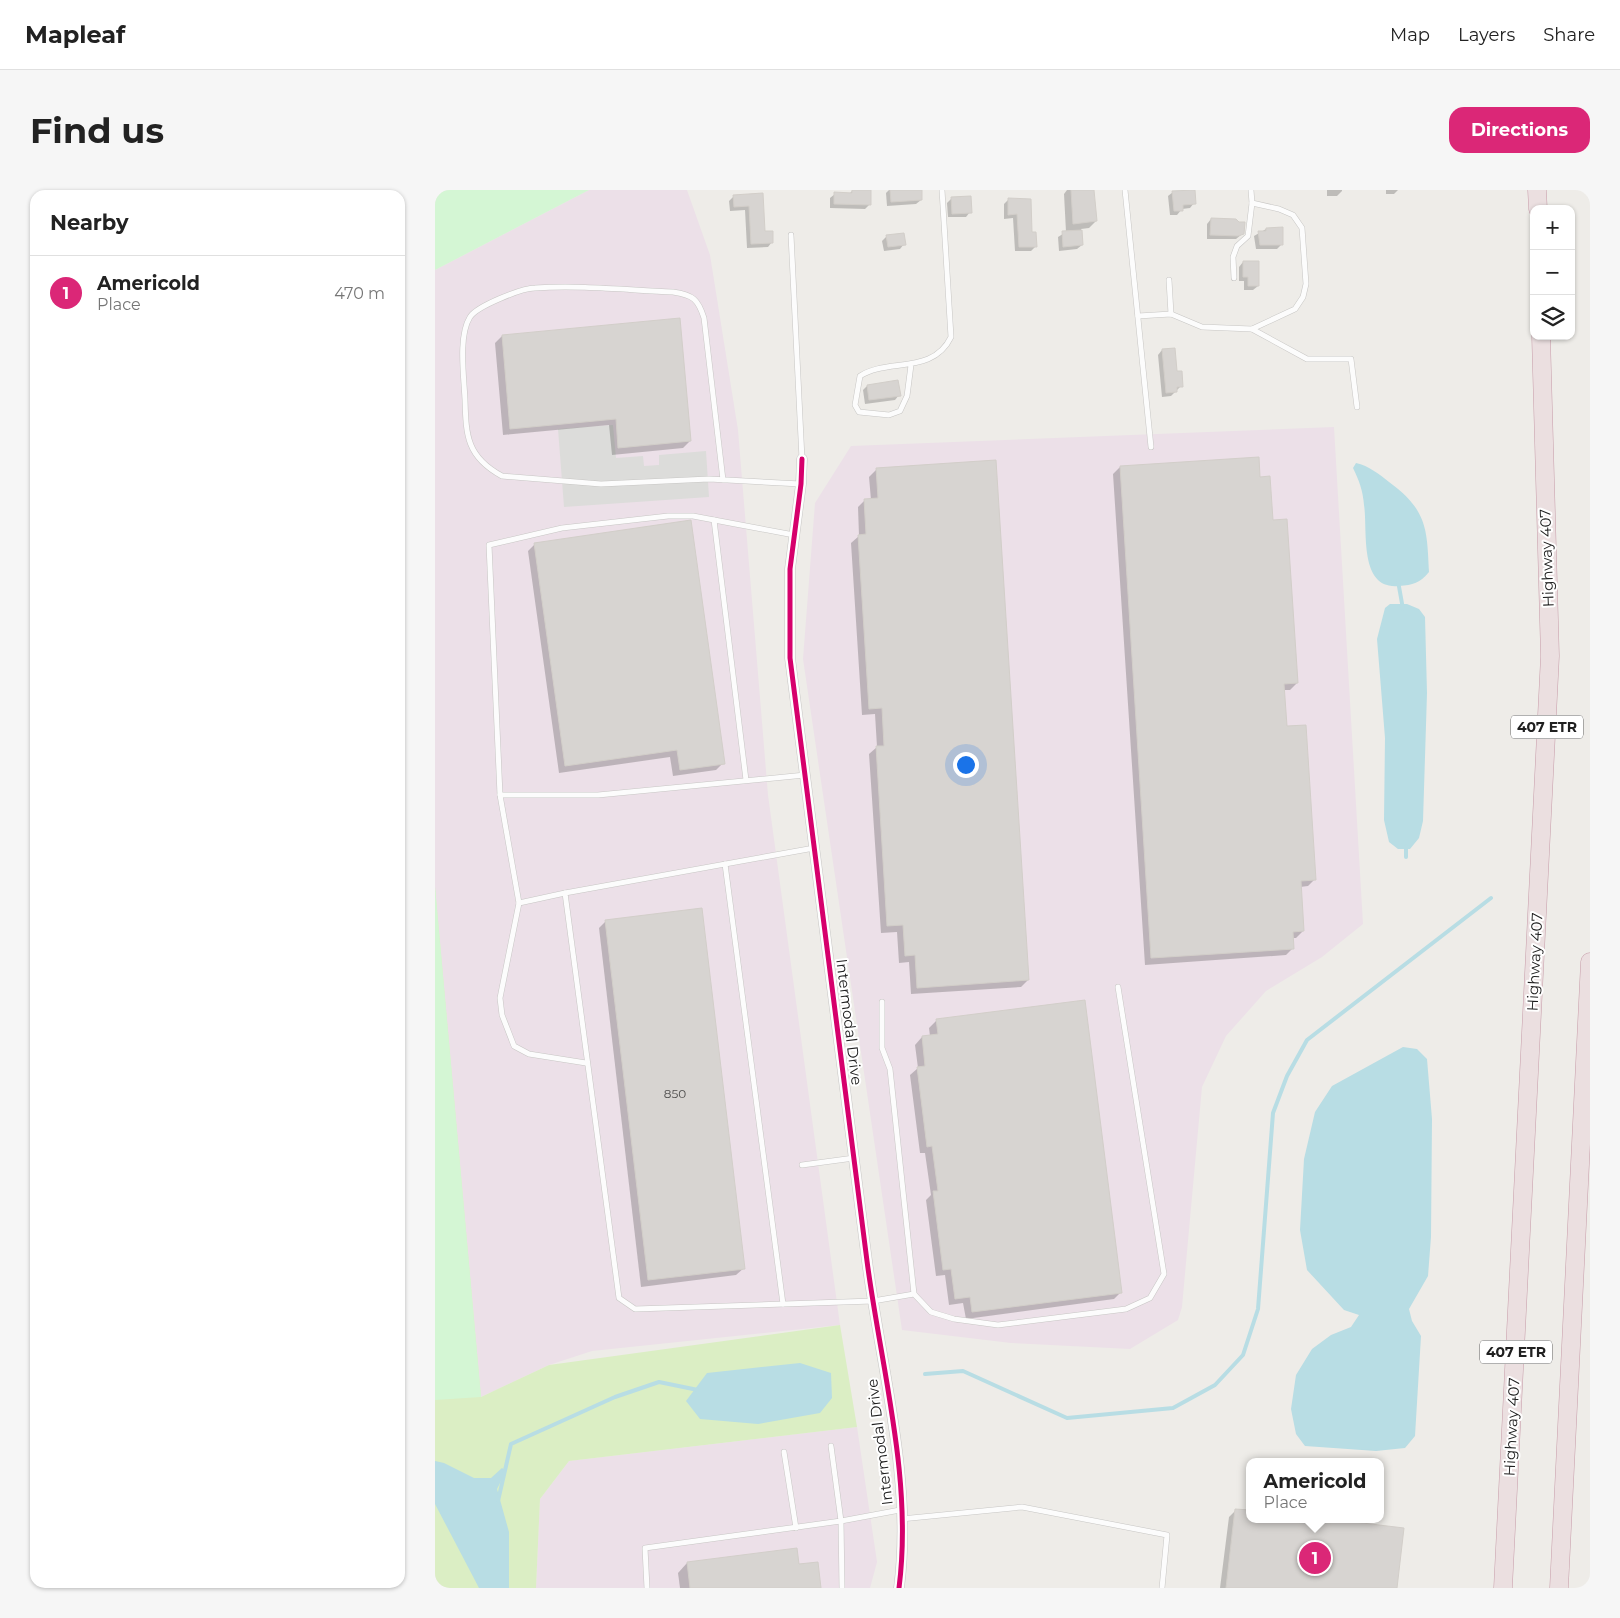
<!DOCTYPE html>
<meta charset="utf-8">
<style>
:root{--surface:#fff;--page:#f6f6f6;--text:#222;--muted:#767676;--line:#e0e0e0;--accent:#db2777}
body{margin:0;font-family:Montserrat,sans-serif;background:var(--page);color:var(--text)}
.controls{position:absolute;right:15px;top:15px;display:grid;overflow:hidden;border-radius:10px;box-shadow:0 1px 4px #0004}
.controls button{width:45px;height:45px;display:grid;place-items:center;padding:0;border:0;border-bottom:1px solid var(--line);background:var(--surface);color:var(--text);font:25px sans-serif}
.you{position:absolute;left:530px;top:574px;width:18px;height:18px;margin:-12px;border:4px solid #fff;border-radius:50%;background:#1a73e8;box-shadow:0 0 0 8px #1a73e833}
.badge{display:grid;place-items:center;width:32px;height:32px;border-radius:50%;background:var(--accent);color:#fff;font-size:16px;font-weight:700}
.pin{position:absolute;translate:-50% -50%;border:2px solid #fff;box-shadow:0 1px 5px #0006}
.popup{position:absolute;left:811px;top:1268px;width:138px;height:65px;box-sizing:border-box;display:grid;place-content:center;border-radius:10px;background:var(--surface);filter:drop-shadow(0 1px 4px #0005);font-size:16px;white-space:nowrap;color:var(--muted)}
.popup b{font-size:19px;color:var(--text)}
.popup::after{content:'';position:absolute;left:50%;top:100%;margin-left:-10px;border:10px solid transparent;border-top-color:var(--surface)}
.list{margin:0;padding:0;list-style:none}
h2{display:flex;justify-content:space-between;align-items:center;height:65px;margin:0;padding:0 20px;font-size:21px}
h2 small{font-size:16px;font-weight:400;color:var(--muted)}
.list li{display:grid;grid-template-columns:32px 1fr auto;gap:15px;align-items:center;box-sizing:border-box;height:75px;padding:0 20px;border-top:1px solid var(--line)}
.list b{display:block;font-size:19px;white-space:nowrap}
.list p{margin:0;font-size:16px;white-space:nowrap;color:var(--muted)}
.list em{font-size:16px;font-style:normal;color:var(--muted)}
.icon{flex:none;width:28px;height:28px;fill:none;stroke:currentColor;stroke-width:2;stroke-linecap:round;stroke-linejoin:round}
.map{position:relative;flex:none;width:1155px;height:1398px;overflow:hidden;border-radius:15px}
header{display:flex;align-items:center;gap:30px;box-sizing:border-box;height:70px;padding:0 25px;background:var(--surface);border-bottom:1px solid var(--line)}
header strong{font-size:24px}
nav{display:flex;gap:28px;margin-inline-start:auto;font-size:18px}
.intro{display:flex;align-items:center;justify-content:space-between;box-sizing:border-box;height:120px;padding:0 30px}
h1{margin:0;font-size:35px}
.button{padding:12px 22px;border-radius:15px;background:var(--accent);color:#fff;font-size:18px;font-weight:700}
main{display:flex;gap:30px;padding:0 30px}
aside{flex:1;background:var(--surface);border-radius:15px;box-shadow:0 1px 4px #0004}
.map>svg:first-child{display:block}
.industrial{fill:#ece0e8}
.religious{fill:#dcdcda}
.grass{fill:#dbeec4}
.park{fill:#d4f6d4}
.water{fill:#b8dde4}
.shadow{fill:#0003}
.lines{fill:none;stroke-linecap:round;stroke-linejoin:round}
.stream{stroke:#b8dde4;stroke-width:4}
.building{fill:#d7d4d1;stroke:#d2cec9}
.lane-casing{stroke:#c7c6c4;stroke-width:6}
.street-casing{stroke:#c7c6c4;stroke-width:11}
.highway-casing{stroke:#c79ca9;stroke-width:19}
.lane{stroke:#fcfcfc;stroke-width:5}
.street{stroke:#fcfcfc;stroke-width:10}
.highway{stroke:#ebdfe0;stroke-width:18}
.cycleway-casing{stroke:#fff;stroke-width:8}
.cycleway{stroke:#d6006c;stroke-width:5}
.labels{text-anchor:middle;stroke-width:4;stroke-linejoin:round;paint-order:stroke}
.number-label{font-size:12px;fill:#4e4d4c}
.shield{fill:#fff;stroke:#636363;stroke-width:1}
.shield-label{font-size:14px;font-weight:bold;fill:#202020}
.street-label{font-size:15px;fill:#202020;stroke:#fff}
</style>
<header>
<strong>Mapleaf</strong>
<nav><a>Map</a><a>Layers</a><a>Share</a></nav>
</header>
<div class="intro"><h1>Find us</h1><a class="button">Directions</a></div>
<main>
<aside>
<h2>Nearby<small></small></h2>
<ul class="list">
<li><span class="badge">1</span><div><b>Americold</b><p>Place</p></div><em>470 m</em></li>
</ul>
</aside>
<div class="map">
<svg width="1155" height="1398" viewBox="0 0 1155 1398">
<rect width="100%" height="100%" fill="#eeece8"/>
<!-- industrial -->
<g class="industrial">
<polygon points="154,0 252,0 275,65 303,240 333,605 405,1135 157,1161 114,1175 46,1207 0,698 0,80"/>
<polygon points="899,237 928,734 887,767 831,801 791,846 767,897 747,1117 743,1130 695,1159 576,1153 467,1140 368,469 380,313 416,256"/>
<polygon points="422,1237 442,1372 435,1398 101,1398 105,1309 134,1271"/>
</g>
<!-- religious -->
<polygon class="religious" points="178,235 181,268 208,266 209,276 224,275 224,265 271,261 274,307 129,317 123,239"/>
<!-- grass -->
<polygon class="grass" points="0,697 46,1207 114,1175 405,1135 422,1237 134,1271 105,1309 101,1398 0,1398"/>
<!-- park -->
<g class="park">
<polygon points="0,0 154,0 0,80"/>
<polygon points="0,697 46,1207 0,1210"/>
</g>
<!-- water -->
<g class="water">
<path d="M921,273C934,276 944,284 954,292C992,320 992,338 994,382C985,393 978,395 964,396C923,400 933,340 929,315C928,301 924,290 918,278Z"/>
<polygon points="955,414 972,414 984,419 990,427 992,503 988,631 984,648 975,659 963,659 954,652 949,630 950,548 942,449 950,418"/>
<polygon points="968,857 982,859 992,869 997,929 996,1047 993,1086 974,1119 977,1131 986,1146 980,1246 970,1258 941,1261 870,1256 861,1244 856,1219 861,1185 877,1159 896,1145 916,1137 924,1125 909,1120 872,1080 865,1040 869,969 880,922 897,896"/>
<polygon points="365,1173 396,1183 397,1208 385,1223 323,1234 265,1229 251,1211 272,1183"/>
<polygon points="0,1271 9,1273 39,1288 56,1288 67,1278 71,1281 62,1299 74,1342 74,1398 44,1398 0,1314"/>
</g>
<!-- shadow -->
<g class="shadow">
<polygon points="454,0 486,0 486,10 481,14 452,16 451,3"/>
<polygon points="632,0 658,0 661,31 654,38 646,39 647,55 642,59 624,61 623,47 631,42 629,4"/>
<polygon points="892,0 907,0 907,1 902,6 892,6"/>
<polygon points="951,0 963,0 959,4 951,4"/>
<polygon points="417,1 435,14 430,19 395,18 395,8 400,4 414,4"/>
<polygon points="738,2 759,13 755,18 747,19 742,25 735,25 733,6"/>
<polygon points="327,5 329,43 337,52 333,57 312,58 310,20 295,21 294,11 299,6"/>
<polygon points="517,8 535,22 531,27 513,27 512,13"/>
<polygon points="573,10 596,43 601,56 596,61 580,61 578,28 569,29 569,14"/>
<polygon points="776,29 803,33 806,45 801,49 772,49 772,34"/>
<polygon points="831,39 847,54 842,59 821,59 819,46"/>
<polygon points="452,46 469,54 465,59 449,61 447,51"/>
<polygon points="808,72 823,96 818,100 809,100 809,91 804,91 804,77"/>
<polygon points="67,146 255,251 248,258 177,265 174,235 68,245 60,153"/>
<polygon points="727,160 746,196 736,206 727,207 723,165"/>
<polygon points="432,196 464,205 460,210 430,214 428,200"/>
<polygon points="685,277 824,288 837,332 862,493 855,500 848,500 851,537 880,689 873,696 865,697 868,741 861,748 857,748 858,758 851,765 710,775 678,284"/>
<polygon points="442,279 593,790 586,797 476,804 474,772 464,773 462,742 446,743 434,564 442,557 440,524 427,525 416,353 424,346 423,317 430,310 436,310 434,287"/>
<polygon points="100,354 288,573 281,580 238,586 235,567 124,583 93,361"/>
<polygon points="171,731 309,1078 301,1085 206,1097 164,738"/>
<polygon points="501,831 686,1102 679,1109 531,1129 528,1113 514,1115 510,1085 501,1086 491,1010 496,1005 490,963 485,963 475,885 483,878 480,855 487,847 495,846 494,838"/>
<polygon points="801,1320 815,1322 815,1329 961,1398 785,1398 794,1327"/>
<polygon points="252,1373 363,1376 385,1398 245,1398 243,1383"/>
</g>
<g class="lines">
<!-- stream -->
<g class="stream">
<polyline points="963,391 968,419"/>
<polyline points="971,656 971,667"/>
<polyline points="490,1184 528,1181 632,1228 738,1218 780,1195 808,1165 823,1119 838,923 852,886 872,850 1056,708"/>
<polyline points="63,1311 76,1254 180,1207 224,1192 263,1200"/>
</g>
</g>
<!-- building -->
<g class="building">
<polygon points="417,0 436,0 436,15 399,14 399,2 417,3"/>
<polygon points="455,0 487,0 487,10 456,12"/>
<polygon points="636,0 659,0 662,31 638,34"/>
<polygon points="760,0 761,14 748,15 748,21 739,21 737,1"/>
<polygon points="328,3 330,41 338,41 338,53 316,54 314,16 299,17 298,5"/>
<polygon points="536,6 537,23 517,24 516,7"/>
<polygon points="573,8 596,9 597,42 601,42 602,57 584,57 582,24 573,25"/>
<polygon points="776,28 801,29 804,32 810,32 809,44 803,46 775,45"/>
<polygon points="848,37 848,55 825,55 823,41 831,41 831,38"/>
<polygon points="647,40 648,55 628,57 627,41"/>
<polygon points="469,43 471,55 453,57 451,45"/>
<polygon points="808,71 824,71 824,96 813,96 813,87 808,87"/>
<polygon points="245,128 256,251 183,258 181,229 75,239 67,145"/>
<polygon points="740,158 742,181 747,181 748,197 742,197 742,202 731,203 727,159"/>
<polygon points="463,190 466,206 434,210 432,195"/>
<polygon points="824,267 825,287 835,286 838,330 852,329 863,493 849,494 852,536 871,535 881,690 866,691 869,741 858,742 859,759 716,768 685,276"/>
<polygon points="561,270 594,790 482,798 480,765 470,766 468,735 452,736 441,556 449,556 447,518 434,519 423,345 431,344 429,309 443,308 441,278"/>
<polygon points="256,330 290,574 245,580 242,560 130,576 99,353"/>
<polygon points="267,718 310,1079 213,1090 170,730"/>
<polygon points="650,810 687,1103 537,1122 535,1107 520,1109 516,1079 508,1080 498,1001 503,1001 497,956 492,957 482,877 490,876 487,846 503,844 501,829"/>
<polygon points="800,1319 815,1320 815,1329 894,1329 969,1338 962,1398 791,1398"/>
<polygon points="362,1358 364,1374 383,1372 386,1398 255,1398 252,1372"/>
</g>
<g class="lines">
<!-- lane casing -->
<g class="lane-casing">
<g id="lane">
<polyline points="690,0 716,257"/>
<polyline points="816,0 817,13 844,19 858,25 867,38 871,94 868,107 860,119 817,139"/>
<polyline points="356,45 367,269"/>
<polyline points="799,88 798,67 802,56 813,46 817,13"/>
<polyline points="734,90 736,124"/>
<polyline points="703,126 736,124 767,137 817,139 872,169 916,169 922,217"/>
<path d="M476,175L472,206L465,221L454,225L424,222L420,215L425,186C452,168 498,185 516,147L507,0"/>
<path d="M288,290L269,128C263,109 258,105 238,102C192,100 145,95 100,98C87,98 42,116 35,127C23,146 29,187 30,210C31,246 32,267 67,286L166,294L274,289L366,294"/>
<polyline points="279,330 311,590"/>
<polyline points="359,345 258,326 233,326 127,338 54,355 65,605 163,605 370,585"/>
<polyline points="65,605 84,713 130,703"/>
<polyline points="379,658 130,703 184,1108 200,1119 438,1111 479,1104 496,1122 519,1129 563,1135 691,1119 715,1108 729,1084 683,797"/>
<polyline points="290,674 348,1114"/>
<polyline points="84,713 65,808 67,825 79,856 94,864 151,873"/>
<polyline points="447,812 447,858 455,879 479,1104"/>
<polyline points="367,975 419,968"/>
<polyline points="349,1262 361,1338"/>
<polyline points="466,1329 587,1317 732,1345 727,1398"/>
<polyline points="212,1398 210,1358 406,1331 396,1256"/>
<polyline points="407,1398 406,1331 465,1320"/>
</g>
</g>
<!-- street casing -->
<g class="street-casing">
<path id="street" d="M367,269L366,294L355,379V468C381,669 406,870 432,1071C446,1178 478,1289 464,1398"/>
</g>
<!-- highway casing -->
<g class="highway-casing">
<g id="highway">
<polyline points="1102,0 1103,19"/>
<polyline points="1068,1398 1115,466 1106,146"/>
<polyline points="1124,1398 1155,772"/>
</g>
</g>
<!-- lane -->
<use href="#lane" class="lane"/>
<!-- street -->
<use href="#street" class="street"/>
<!-- highway -->
<use href="#highway" class="highway"/>
<!-- cycleway casing -->
<g class="cycleway-casing">
<path id="cycleway" d="M367,269L366,294L355,379V468C381,669 406,870 432,1071C446,1178 478,1289 464,1398"/>
</g>
<!-- cycleway -->
<use href="#cycleway" class="cycleway"/>
</g>
<g class="labels">
<!-- number labels -->
<g class="number-label">
<text x="240" y="908">850</text>
</g>
<!-- shield labels -->
<g class="shield">
<rect x="1076" y="525.5" width="72" height="23" rx="4"/>
<rect x="1045" y="1150.5" width="72" height="23" rx="4"/>
</g>
<g class="shield-label">
<text x="1112" y="542">407 ETR</text>
<text x="1081" y="1167">407 ETR</text>
</g>
<!-- street labels -->
<g class="street-label">
<text transform="translate(1112 368) rotate(-92)" y="5">Highway 407</text>
<text transform="translate(1100 772) rotate(-87)" y="5">Highway 407</text>
<text transform="translate(414 832) rotate(83)" y="5">Intermodal Drive</text>
<text transform="translate(1077 1237) rotate(-87)" y="5">Highway 407</text>
<text transform="translate(445 1252) rotate(-97)" y="5">Intermodal Drive</text>
</g>
</g>
</svg>
<div class="controls">
<button>+</button>
<button>−</button>
<button><svg class="icon" aria-label="layers" viewBox="0 0 24 24"><path d="M12 4l9 5-9 5-9-5zM3 14l9 5 9-5"/></svg></button>
</div>
<div class="you"></div>
<div class="pin badge" style="left:880px;top:1368px">1</div>
<div class="popup"><b>Americold</b>Place</div>
</div>
</main>
